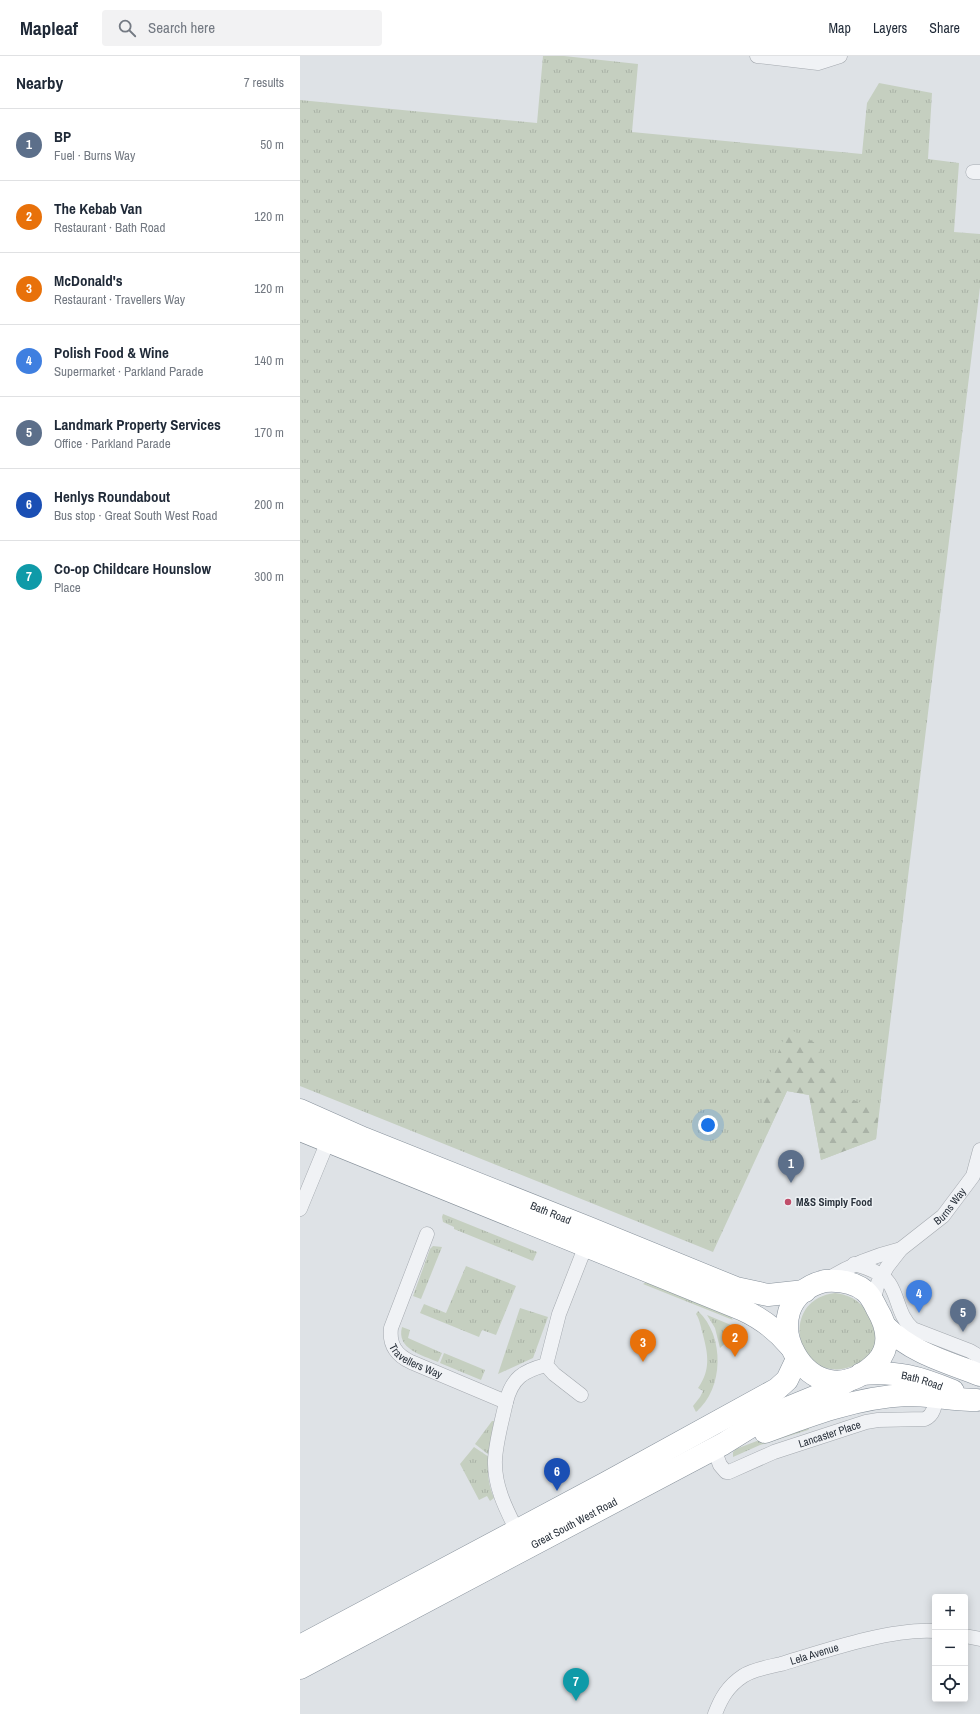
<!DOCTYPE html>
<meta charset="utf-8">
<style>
:root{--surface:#fff;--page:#f2f2f3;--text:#1f2937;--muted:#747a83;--line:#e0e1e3;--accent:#c04e6a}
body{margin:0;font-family:"Archivo Narrow",sans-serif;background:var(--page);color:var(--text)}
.controls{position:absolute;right:12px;bottom:12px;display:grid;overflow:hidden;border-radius:4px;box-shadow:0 2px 10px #0003}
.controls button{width:36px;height:36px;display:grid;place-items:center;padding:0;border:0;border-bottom:1px solid var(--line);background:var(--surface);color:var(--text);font:20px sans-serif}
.you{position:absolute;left:408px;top:1069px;width:14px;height:14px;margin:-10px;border:3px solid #fff;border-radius:50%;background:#1a73e8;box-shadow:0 0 0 6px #1a73e833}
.badge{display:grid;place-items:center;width:26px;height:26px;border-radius:50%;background:var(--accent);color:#fff;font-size:13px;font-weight:700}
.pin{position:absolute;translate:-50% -33px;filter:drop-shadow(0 1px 2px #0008)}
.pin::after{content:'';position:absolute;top:21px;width:14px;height:12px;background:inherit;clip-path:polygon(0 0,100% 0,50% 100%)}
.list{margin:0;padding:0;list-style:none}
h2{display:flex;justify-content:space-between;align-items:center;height:52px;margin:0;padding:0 16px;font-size:17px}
h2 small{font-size:13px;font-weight:400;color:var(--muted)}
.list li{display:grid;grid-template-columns:26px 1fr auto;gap:12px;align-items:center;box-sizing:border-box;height:72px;padding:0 16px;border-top:1px solid var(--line)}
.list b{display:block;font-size:15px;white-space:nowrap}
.list p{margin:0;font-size:13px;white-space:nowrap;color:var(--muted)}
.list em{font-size:13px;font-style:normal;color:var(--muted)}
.icon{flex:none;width:22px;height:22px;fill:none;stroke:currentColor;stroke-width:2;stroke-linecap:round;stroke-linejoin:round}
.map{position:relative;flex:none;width:680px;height:1658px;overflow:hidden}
header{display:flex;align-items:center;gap:24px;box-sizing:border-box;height:56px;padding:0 20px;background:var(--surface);border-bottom:1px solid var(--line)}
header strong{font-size:19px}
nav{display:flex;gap:22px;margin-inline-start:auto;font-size:14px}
.search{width:280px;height:36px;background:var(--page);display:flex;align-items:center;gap:10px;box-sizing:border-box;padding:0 14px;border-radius:4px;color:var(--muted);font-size:15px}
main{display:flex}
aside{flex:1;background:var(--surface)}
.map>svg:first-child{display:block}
.grass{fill:url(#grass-tufts)}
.forest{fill:url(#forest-firs)}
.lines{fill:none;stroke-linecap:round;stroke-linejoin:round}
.street-casing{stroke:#a4a9af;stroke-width:15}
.highway-casing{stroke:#87919b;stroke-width:23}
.street{stroke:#f0f2f5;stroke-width:14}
.highway{stroke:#fff;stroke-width:22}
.poi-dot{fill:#c04e6a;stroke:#edf1f4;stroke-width:1.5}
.labels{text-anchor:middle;stroke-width:3;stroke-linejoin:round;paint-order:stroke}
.poi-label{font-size:11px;font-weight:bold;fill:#29313b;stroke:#edf1f4;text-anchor:start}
.street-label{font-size:11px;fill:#29313b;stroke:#edf1f4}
</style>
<header>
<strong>Mapleaf</strong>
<div class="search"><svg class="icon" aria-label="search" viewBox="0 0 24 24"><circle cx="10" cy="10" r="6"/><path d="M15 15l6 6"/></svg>Search here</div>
<nav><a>Map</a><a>Layers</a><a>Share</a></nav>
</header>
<main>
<aside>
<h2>Nearby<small>7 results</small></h2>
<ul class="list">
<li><span class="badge" style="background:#5c6f8a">1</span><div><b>BP</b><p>Fuel · Burns Way</p></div><em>50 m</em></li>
<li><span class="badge" style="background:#e8710a">2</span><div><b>The Kebab Van</b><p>Restaurant · Bath Road</p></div><em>120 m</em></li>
<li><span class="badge" style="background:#e8710a">3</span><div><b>McDonald's</b><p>Restaurant · Travellers Way</p></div><em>120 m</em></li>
<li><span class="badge" style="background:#3f7fe0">4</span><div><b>Polish Food &amp; Wine</b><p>Supermarket · Parkland Parade</p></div><em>140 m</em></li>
<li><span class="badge" style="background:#5c6f8a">5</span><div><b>Landmark Property Services</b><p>Office · Parkland Parade</p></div><em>170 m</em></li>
<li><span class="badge" style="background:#1a4fb4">6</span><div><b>Henlys Roundabout</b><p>Bus stop · Great South West Road</p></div><em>200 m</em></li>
<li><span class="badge" style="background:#0f9aa8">7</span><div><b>Co-op Childcare Hounslow</b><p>Place</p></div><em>300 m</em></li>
</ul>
</aside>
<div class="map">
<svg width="680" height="1658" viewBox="0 0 680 1658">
<defs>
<pattern id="grass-tufts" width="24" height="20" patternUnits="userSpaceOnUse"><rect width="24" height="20" fill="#c5cfc0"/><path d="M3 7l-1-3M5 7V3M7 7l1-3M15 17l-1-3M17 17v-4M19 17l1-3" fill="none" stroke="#a9b2a6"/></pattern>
<pattern id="forest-firs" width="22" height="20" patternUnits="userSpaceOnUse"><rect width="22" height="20" fill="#c5cfc0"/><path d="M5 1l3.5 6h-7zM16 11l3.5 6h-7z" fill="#a9b2a6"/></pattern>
</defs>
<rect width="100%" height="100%" fill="#dee2e6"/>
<!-- grass -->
<g class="grass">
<polygon points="243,0 264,0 338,8 332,76 562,98 567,47 579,27 632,37 628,103 659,107 654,176 680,178 680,231 576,1083 521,1104 509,1039 487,1035 413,1196 0,1030 0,44 237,67"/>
<polygon points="143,1158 237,1196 233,1205 154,1173 154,1171 143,1166 142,1161"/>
<polygon points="133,1190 142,1191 121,1243 113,1240 130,1193"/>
<polygon points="166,1210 216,1230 196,1279 182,1274 179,1281 120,1257 124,1248 146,1257"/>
<polygon points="346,1226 431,1261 433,1264 343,1228"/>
<path d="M535,1237C563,1240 572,1260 578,1286L567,1304C556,1309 544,1315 531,1313C493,1309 484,1243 535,1237Z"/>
<polygon points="220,1252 248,1261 233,1302 198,1318"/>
<path d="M398,1255C425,1280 424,1333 396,1356L393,1350L400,1341L403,1335L398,1332C411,1314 408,1298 403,1279C401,1272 400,1264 396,1258Z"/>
<polygon points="407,1259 431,1269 433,1280 420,1292 415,1272"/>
<path d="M102,1271L110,1274L108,1282L142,1297L138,1306C122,1299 96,1293 102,1271Z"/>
<polygon points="144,1297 185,1314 181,1324 140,1307"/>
<polygon points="192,1365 194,1365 189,1399 175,1388"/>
<polygon points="507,1366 509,1373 508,1374 460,1389 433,1401 433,1396 436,1393"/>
<path d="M174,1391L189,1401C187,1416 188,1428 194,1442L190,1445L187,1440L179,1444L160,1408Z"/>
</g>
<!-- forest -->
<polygon class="forest" points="488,972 519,989 520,1012 536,1018 543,1040 579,1054 576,1083 521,1104 509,1039 487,1035 467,1078 461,1039"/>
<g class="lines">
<!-- street casing -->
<g class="street-casing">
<g id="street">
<polyline points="457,0 518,7 540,0"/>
<polyline points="673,116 680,116"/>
<polyline points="0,1153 28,1085"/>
<path id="s1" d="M127,1178L91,1272C89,1289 96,1299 111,1306L206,1346C212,1322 223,1315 246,1309"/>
<path d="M554,1208C565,1211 582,1216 589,1227C599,1242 598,1260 613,1273L670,1295L680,1301"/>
<path d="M526,1224C550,1209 573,1200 601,1193"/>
<path id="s2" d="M573,1246L578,1227L587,1211L601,1193L643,1160L673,1120L680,1094"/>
<polyline points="281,1339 254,1318 246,1309 259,1258 286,1189"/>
<path d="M206,1346C202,1365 196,1385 195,1404C194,1430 206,1453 217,1475"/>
<path id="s3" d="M414,1393L420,1409L426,1416H429L474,1396L566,1366L578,1364L625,1363C636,1358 635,1345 637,1334"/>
<polyline points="665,1580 680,1583"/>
<path id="s4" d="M415,1658C421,1642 428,1630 443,1620C453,1613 469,1611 481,1608C524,1595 591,1572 635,1575"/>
</g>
</g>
<!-- highway casing -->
<g class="highway-casing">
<g id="highway">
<path id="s5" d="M0,1054L63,1082L289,1172L436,1232L468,1239L505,1235"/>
<path d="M0,1074L441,1253C461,1262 476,1273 490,1290"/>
<path d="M525,1225C539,1224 554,1226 565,1235C571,1240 574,1247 577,1253C587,1270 592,1290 577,1306C510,1374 443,1245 525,1225Z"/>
<path d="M586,1271C612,1297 647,1306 680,1319"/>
<path id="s6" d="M561,1318C598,1315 619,1321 653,1335"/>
<path d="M465,1376C510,1359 558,1341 607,1339C630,1339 653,1344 677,1344"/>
<polyline points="0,1590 306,1427 477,1333 487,1324 497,1303"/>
<path id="s7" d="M0,1612L423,1388L468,1360L534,1333L549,1324"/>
</g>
</g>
<!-- street -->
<use href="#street" class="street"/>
<!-- highway -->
<use href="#highway" class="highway"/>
</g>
<!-- markers -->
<circle class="poi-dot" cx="488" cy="1146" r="4"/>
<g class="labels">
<!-- poi labels -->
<g class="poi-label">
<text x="496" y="1150">M&amp;S Simply Food</text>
</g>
<!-- street labels -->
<g class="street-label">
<text dy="4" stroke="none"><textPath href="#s2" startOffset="126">Burns Way</textPath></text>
<text dy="4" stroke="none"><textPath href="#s5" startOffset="271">Bath Road</textPath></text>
<text dy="4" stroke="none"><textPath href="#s1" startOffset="147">Travellers Way</textPath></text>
<text dy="4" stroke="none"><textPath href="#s6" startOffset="62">Bath Road</textPath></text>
<text dy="4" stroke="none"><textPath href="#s3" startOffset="137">Lancaster Place</textPath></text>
<text dy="4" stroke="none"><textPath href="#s7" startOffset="310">Great South West Road</textPath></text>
<text dy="4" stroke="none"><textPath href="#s4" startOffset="123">Lela Avenue</textPath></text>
</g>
</g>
</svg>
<div class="controls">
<button>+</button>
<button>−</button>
<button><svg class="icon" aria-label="locate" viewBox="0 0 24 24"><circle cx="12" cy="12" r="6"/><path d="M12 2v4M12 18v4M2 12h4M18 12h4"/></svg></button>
</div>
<div class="you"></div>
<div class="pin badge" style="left:491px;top:1127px;background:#5c6f8a">1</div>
<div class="pin badge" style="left:435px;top:1301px;background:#e8710a">2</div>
<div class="pin badge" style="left:343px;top:1306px;background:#e8710a">3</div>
<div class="pin badge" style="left:619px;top:1257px;background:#3f7fe0">4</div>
<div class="pin badge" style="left:663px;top:1276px;background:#5c6f8a">5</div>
<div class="pin badge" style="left:257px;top:1435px;background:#1a4fb4">6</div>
<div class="pin badge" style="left:276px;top:1645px;background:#0f9aa8">7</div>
</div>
</main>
